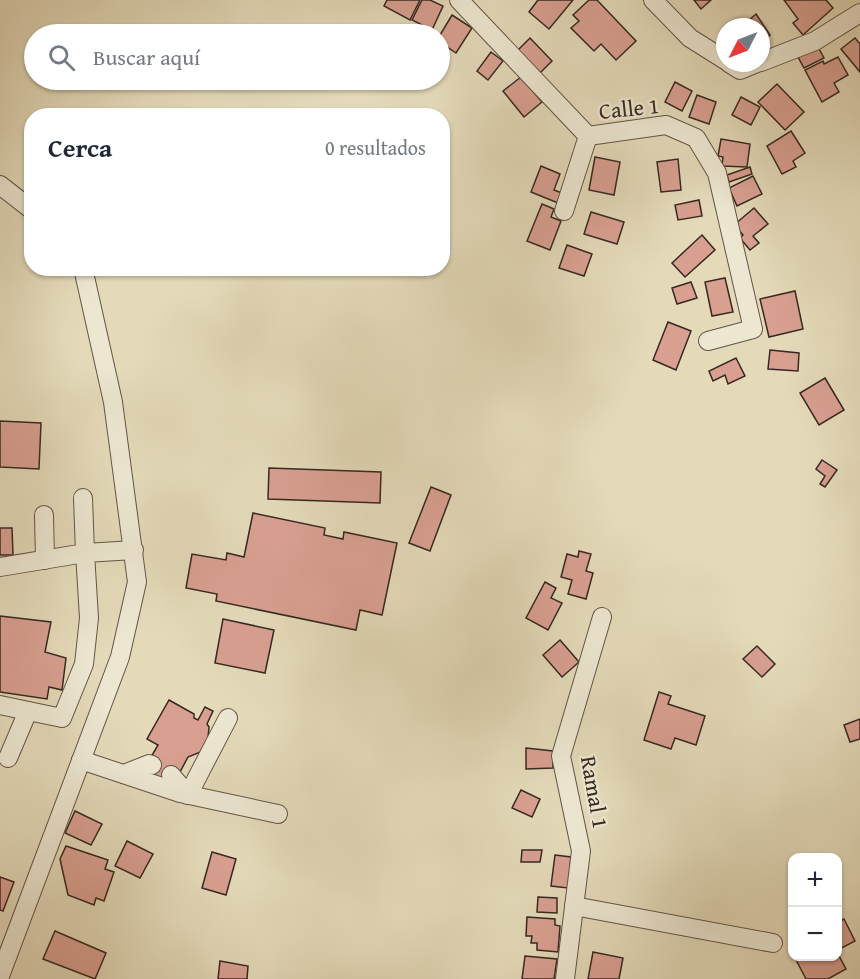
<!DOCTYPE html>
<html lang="es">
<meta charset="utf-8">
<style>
:root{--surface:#fff;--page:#f2f2f3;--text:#1f2937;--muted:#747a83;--line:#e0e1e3}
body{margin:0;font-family:"Gentium Book Plus",serif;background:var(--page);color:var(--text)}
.controls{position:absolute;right:18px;bottom:18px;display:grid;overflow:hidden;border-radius:12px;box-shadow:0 2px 4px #0004}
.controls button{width:54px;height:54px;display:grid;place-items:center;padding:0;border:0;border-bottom:2px solid var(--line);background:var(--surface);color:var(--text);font:30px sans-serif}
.compass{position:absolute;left:716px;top:18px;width:54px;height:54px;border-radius:50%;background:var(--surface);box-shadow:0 2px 4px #0004;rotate:228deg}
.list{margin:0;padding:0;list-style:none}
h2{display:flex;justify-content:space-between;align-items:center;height:78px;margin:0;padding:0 24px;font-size:26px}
h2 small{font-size:20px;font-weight:400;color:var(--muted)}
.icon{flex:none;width:33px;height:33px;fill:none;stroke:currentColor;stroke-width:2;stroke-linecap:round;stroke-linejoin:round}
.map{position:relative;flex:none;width:860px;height:979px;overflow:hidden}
.search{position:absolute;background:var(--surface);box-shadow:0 2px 4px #0004;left:24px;top:24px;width:426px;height:66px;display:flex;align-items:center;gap:15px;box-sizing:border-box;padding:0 21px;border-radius:33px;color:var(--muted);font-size:22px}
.panel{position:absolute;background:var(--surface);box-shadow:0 2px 4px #0004;left:24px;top:108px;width:426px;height:168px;border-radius:24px}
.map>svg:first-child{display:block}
.building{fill:#d9a092;stroke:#362920;stroke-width:1.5}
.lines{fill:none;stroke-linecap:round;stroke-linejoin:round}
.minor-casing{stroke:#625546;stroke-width:20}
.minor{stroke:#ede7d2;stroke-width:18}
.labels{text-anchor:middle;stroke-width:4.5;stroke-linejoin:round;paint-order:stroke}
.street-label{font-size:22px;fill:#362920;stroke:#ede7d2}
</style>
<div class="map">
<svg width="860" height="979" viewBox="0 0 860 979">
<rect width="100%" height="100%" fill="#e4daba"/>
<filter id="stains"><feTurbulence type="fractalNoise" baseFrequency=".00333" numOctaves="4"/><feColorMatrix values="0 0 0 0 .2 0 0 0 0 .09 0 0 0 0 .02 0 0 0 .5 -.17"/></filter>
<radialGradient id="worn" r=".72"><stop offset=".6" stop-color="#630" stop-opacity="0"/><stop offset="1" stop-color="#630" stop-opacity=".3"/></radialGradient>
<!-- building -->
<g class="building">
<polygon points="387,0 420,0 410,20 384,6"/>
<polygon points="422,0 430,0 443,6 432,30 412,20"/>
<polygon points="538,0 573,0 549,29 529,12"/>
<polygon points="589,0 597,0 636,41 616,60 601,44 594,51 571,28 579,21 573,15"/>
<polygon points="694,0 711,0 701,9"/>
<polygon points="784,0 826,0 833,8 803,35 793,23 798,19"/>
<polygon points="756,14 770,35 761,42 761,27 741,27"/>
<polygon points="452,15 472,28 456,53 440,42 440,35"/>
<polygon points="530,38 552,61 537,76 515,53"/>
<polygon points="855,38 860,44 860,72 841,49"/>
<polygon points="818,47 824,58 804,68 798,57"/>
<polygon points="491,52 503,61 488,80 477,71"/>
<polygon points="838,57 848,75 834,83 839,92 822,102 805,70 823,61 824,64"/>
<polygon points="521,77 542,102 524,117 503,91"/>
<polygon points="675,82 692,91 682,111 665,102"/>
<polygon points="777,84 804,112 785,130 758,102"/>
<polygon points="697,95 716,102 709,124 689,117"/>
<polygon points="741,97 760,107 751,125 732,115"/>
<polygon points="791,131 805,153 793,161 796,167 782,174 767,146"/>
<polygon points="721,139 750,144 747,167 722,166 723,157 718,156"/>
<polygon points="595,157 620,162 614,195 589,190"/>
<polygon points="678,159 681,190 661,192 657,162"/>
<polygon points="541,166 560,174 554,190 562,193 558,203 531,192"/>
<polygon points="750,167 752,174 729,182 727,175"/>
<polygon points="753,176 762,194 737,206 729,188"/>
<polygon points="699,200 702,216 678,220 675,205"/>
<polygon points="542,204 554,209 551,217 561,221 550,250 527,241"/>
<polygon points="754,208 768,224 753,236 759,243 750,250 740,238 743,235 734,225"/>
<polygon points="591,212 624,222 617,244 584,234"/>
<polygon points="702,235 715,250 685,277 672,263"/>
<polygon points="567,245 592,254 584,276 559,268"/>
<polygon points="725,278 733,312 712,316 705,282"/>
<polygon points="691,282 697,298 677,304 672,288"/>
<polygon points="795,291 803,329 769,337 760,299"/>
<polygon points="668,322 691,331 676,370 653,360"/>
<polygon points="770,350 799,353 798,371 768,369"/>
<polygon points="736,358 745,376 728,384 725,375 713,381 709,371"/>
<polygon points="825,378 844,410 819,425 800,393"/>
<polygon points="0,421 41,423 39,469 0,467"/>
<polygon points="822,460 837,470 825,487 820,484 825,476 816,469"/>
<polygon points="269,468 381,472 380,503 268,499"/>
<polygon points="431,487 451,495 430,551 409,543"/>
<polygon points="253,513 325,528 324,535 343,539 344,532 397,543 382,615 360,610 356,630 216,601 217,594 186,588 192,554 226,560 227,553 244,557"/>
<polygon points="0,528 12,528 13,555 0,555"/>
<polygon points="579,551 591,554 586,571 593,573 586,599 568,594 572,580 561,577 567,554 578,557"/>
<polygon points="545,582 556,588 551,598 562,603 548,630 526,618"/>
<polygon points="0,616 51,622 45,652 66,658 62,690 49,687 47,699 0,692"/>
<polygon points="223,619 274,630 265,673 215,663"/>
<polygon points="560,640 579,662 562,677 543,655"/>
<polygon points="757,646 775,664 762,677 743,659"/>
<polygon points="659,692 671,696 668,704 705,716 696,745 675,738 671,749 644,740"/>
<polygon points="169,700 194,714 194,718 198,720 205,707 213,711 207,724 209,727 208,738 203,751 188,757 180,772 166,784 148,774 151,757 158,745 147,739"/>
<polygon points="860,719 860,739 850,742 844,725"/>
<polygon points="526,748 553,751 553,768 526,769"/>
<polygon points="521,790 540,799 532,817 512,808"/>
<polygon points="75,811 102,824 91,845 65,833"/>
<polygon points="127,841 153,854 140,878 115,866"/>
<polygon points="66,846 108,860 105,869 114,872 104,901 96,898 94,905 68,895 60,859"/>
<polygon points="522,850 542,850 540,862 521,862"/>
<polygon points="212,852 236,859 226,895 202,888"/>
<polygon points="555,855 571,857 568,888 551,886"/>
<polygon points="0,877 14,882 3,911 0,910"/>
<polygon points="538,897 557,898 557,913 537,912"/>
<polygon points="527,917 555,919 555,925 560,926 558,952 537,950 537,943 531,943 532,936 526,936"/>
<polygon points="844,919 855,941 838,950 838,922"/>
<polygon points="55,931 106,953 95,979 43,959"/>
<polygon points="593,952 623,958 619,979 588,979"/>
<polygon points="838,954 846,969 828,979 806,979 794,956 838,956"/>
<polygon points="525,956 557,959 554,979 522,979"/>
<polygon points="220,961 248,966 247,979 218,979"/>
</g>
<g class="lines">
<!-- minor casing -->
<g class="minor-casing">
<g id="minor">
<polyline points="459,0 588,136 666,125 696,138 717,173 753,329 708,341"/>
<polyline points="653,0 690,38 725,60"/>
<polyline points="761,62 815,41 860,13"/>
<polyline points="729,63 740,70 757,63"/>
<polyline points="0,185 32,210"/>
<polyline points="564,211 588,136"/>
<polyline points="44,515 45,560"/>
<polyline points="0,567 85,553 83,498"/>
<polyline points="0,705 62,718 84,664 89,618 85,553 134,550"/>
<polyline points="8,758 28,711"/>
<polyline points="81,760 180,793 278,814"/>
<polyline points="124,774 149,764 152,765"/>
<polyline points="171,775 188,795 228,718"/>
<polyline points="574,906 773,943"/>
<polyline points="0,976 120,657 137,582 113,402 83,268"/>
<polyline points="565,979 581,851 561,756 602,617"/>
</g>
</g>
<!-- minor -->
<use href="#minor" class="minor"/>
</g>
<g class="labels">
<!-- street labels -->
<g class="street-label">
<text transform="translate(629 108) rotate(-6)" y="8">Calle 1</text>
<text transform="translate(595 792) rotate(80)" y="8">Ramal 1</text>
</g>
</g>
<rect width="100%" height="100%" filter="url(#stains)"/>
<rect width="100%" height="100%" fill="url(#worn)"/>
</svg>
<div class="controls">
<button>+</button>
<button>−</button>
</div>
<svg class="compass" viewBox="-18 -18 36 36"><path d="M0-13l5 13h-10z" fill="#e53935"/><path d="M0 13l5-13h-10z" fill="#747a83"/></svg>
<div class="search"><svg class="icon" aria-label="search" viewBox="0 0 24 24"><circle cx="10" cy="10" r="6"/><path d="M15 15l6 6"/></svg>Buscar aquí</div>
<section class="panel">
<h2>Cerca<small>0 resultados</small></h2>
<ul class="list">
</ul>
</section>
</div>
